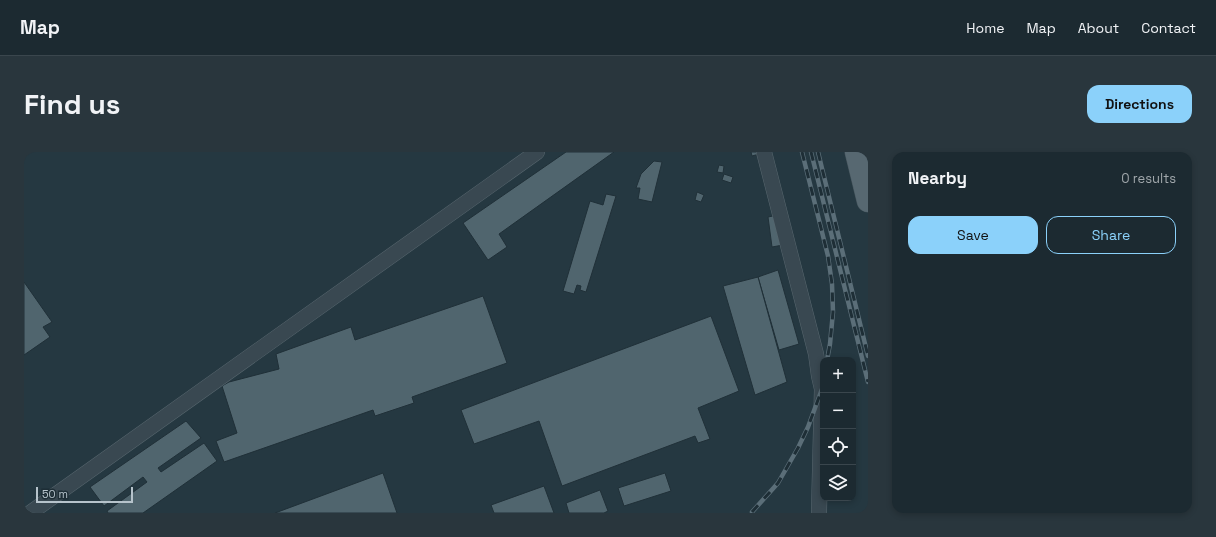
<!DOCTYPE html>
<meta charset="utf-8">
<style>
:root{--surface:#1c2a31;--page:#29363d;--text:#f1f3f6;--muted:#a0a7ab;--line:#3a464d;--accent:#8bd1fa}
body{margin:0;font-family:"Space Grotesk",sans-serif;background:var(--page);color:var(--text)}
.controls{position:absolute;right:12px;bottom:12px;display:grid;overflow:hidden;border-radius:8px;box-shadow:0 2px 6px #0003}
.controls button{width:36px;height:36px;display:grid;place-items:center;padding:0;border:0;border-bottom:1px solid var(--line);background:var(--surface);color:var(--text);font:20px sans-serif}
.scale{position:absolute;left:12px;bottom:10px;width:97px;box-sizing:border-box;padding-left:4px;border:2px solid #b6c3cb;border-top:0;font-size:11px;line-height:14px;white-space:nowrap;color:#b6c3cb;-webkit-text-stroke:3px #1e2e36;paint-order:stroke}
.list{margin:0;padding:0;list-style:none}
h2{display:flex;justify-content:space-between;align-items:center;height:52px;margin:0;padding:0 16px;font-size:17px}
h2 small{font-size:13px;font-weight:400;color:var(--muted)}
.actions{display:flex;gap:8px;padding:12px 16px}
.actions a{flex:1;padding:9px 0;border:1px solid var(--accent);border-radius:12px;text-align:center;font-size:14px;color:var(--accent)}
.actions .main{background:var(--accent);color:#111}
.icon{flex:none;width:22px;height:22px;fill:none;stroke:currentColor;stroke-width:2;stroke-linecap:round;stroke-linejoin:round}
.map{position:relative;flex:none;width:844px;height:361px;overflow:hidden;border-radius:12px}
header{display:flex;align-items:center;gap:24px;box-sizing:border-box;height:56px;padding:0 20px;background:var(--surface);border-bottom:1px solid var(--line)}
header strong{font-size:19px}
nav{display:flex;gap:22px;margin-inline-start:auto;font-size:14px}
.intro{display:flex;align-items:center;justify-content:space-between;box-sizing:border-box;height:96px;padding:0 24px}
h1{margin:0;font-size:28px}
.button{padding:10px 18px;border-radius:12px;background:var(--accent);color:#111;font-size:14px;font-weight:700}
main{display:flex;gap:24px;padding:0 24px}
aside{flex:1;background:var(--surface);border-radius:12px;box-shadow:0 2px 6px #0003}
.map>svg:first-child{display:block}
.building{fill:#50656e;stroke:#203038}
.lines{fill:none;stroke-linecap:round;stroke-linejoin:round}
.street-casing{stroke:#57666e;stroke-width:16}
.primary-casing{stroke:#46555d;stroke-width:23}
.street{stroke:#394851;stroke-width:15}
.primary{stroke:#576871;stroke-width:22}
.rail-casing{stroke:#5b6e78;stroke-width:4.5}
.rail{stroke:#1e2e36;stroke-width:3;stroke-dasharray:9;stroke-linecap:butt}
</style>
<header>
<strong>Map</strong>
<nav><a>Home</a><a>Map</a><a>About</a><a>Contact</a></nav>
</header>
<div class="intro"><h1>Find us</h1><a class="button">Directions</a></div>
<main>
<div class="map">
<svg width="844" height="361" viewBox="0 0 844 361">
<rect width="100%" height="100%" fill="#253841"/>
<!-- building -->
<g class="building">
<polygon points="542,0 590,0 475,82 483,95 464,108 439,71"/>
<polygon points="727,0 739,0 739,1 728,4"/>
<polygon points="630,9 638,10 628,50 614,47 616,36 612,36 617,22"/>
<polygon points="695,13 700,14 699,21 693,20"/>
<polygon points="700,22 709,25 707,31 698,28"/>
<polygon points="673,40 680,43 677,50 671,48"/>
<polygon points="582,42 592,44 562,140 556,138 557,134 553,133 550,142 539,139 566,49 579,53"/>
<polygon points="754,63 759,93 748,95 744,65"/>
<polygon points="754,118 775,192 755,198 734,125"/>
<polygon points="734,125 763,230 731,243 699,134"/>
<polygon points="0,130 28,170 19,175 26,185 0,203"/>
<polygon points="459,144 483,211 388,245 390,251 351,264 349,258 200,310 192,289 213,281 198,234 205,230 255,217 252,202 327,175 331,188"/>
<polygon points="687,164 715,239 674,256 686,287 674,291 671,284 538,334 515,269 450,292 437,258"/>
<polygon points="162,269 177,286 134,316 137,320 180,291 193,309 119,361 84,361 83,359 123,330 119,325 80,354 66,335"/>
<polygon points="359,321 373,361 251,361"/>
<polygon points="641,321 647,339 600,354 594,336"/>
<polygon points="520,334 530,361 470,361 467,353"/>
<polygon points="576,338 584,359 580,361 545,361 542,351"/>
</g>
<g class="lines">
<!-- street casing -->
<g class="street-casing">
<g id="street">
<polyline points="740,0 792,202 795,224 798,237 795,359"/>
<polyline points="6,361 513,0"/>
</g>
</g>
<!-- primary casing -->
<g class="primary-casing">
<polyline id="primary" points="832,0 844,49"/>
</g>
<!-- street -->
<use href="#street" class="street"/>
<!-- primary -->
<use href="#primary" class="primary"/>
<!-- rail casing -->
<g class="rail-casing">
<g id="rail">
<polyline points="778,0 804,104 808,132 809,160 806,192 803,208"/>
<polyline points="787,0 844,230"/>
<polyline points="794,0 844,204"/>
<polyline points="728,360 754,331 774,296 784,275 798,237 799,230"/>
</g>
</g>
<!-- rail -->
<use href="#rail" class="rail"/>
</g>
</svg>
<div class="controls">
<button>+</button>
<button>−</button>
<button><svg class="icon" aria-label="locate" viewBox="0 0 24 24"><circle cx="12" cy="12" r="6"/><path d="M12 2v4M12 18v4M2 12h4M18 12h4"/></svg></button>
<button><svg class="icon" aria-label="layers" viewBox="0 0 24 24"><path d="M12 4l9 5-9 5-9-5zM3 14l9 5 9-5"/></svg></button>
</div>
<div class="scale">50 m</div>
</div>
<aside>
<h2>Nearby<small>0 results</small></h2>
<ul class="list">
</ul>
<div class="actions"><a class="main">Save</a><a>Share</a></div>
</aside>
</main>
